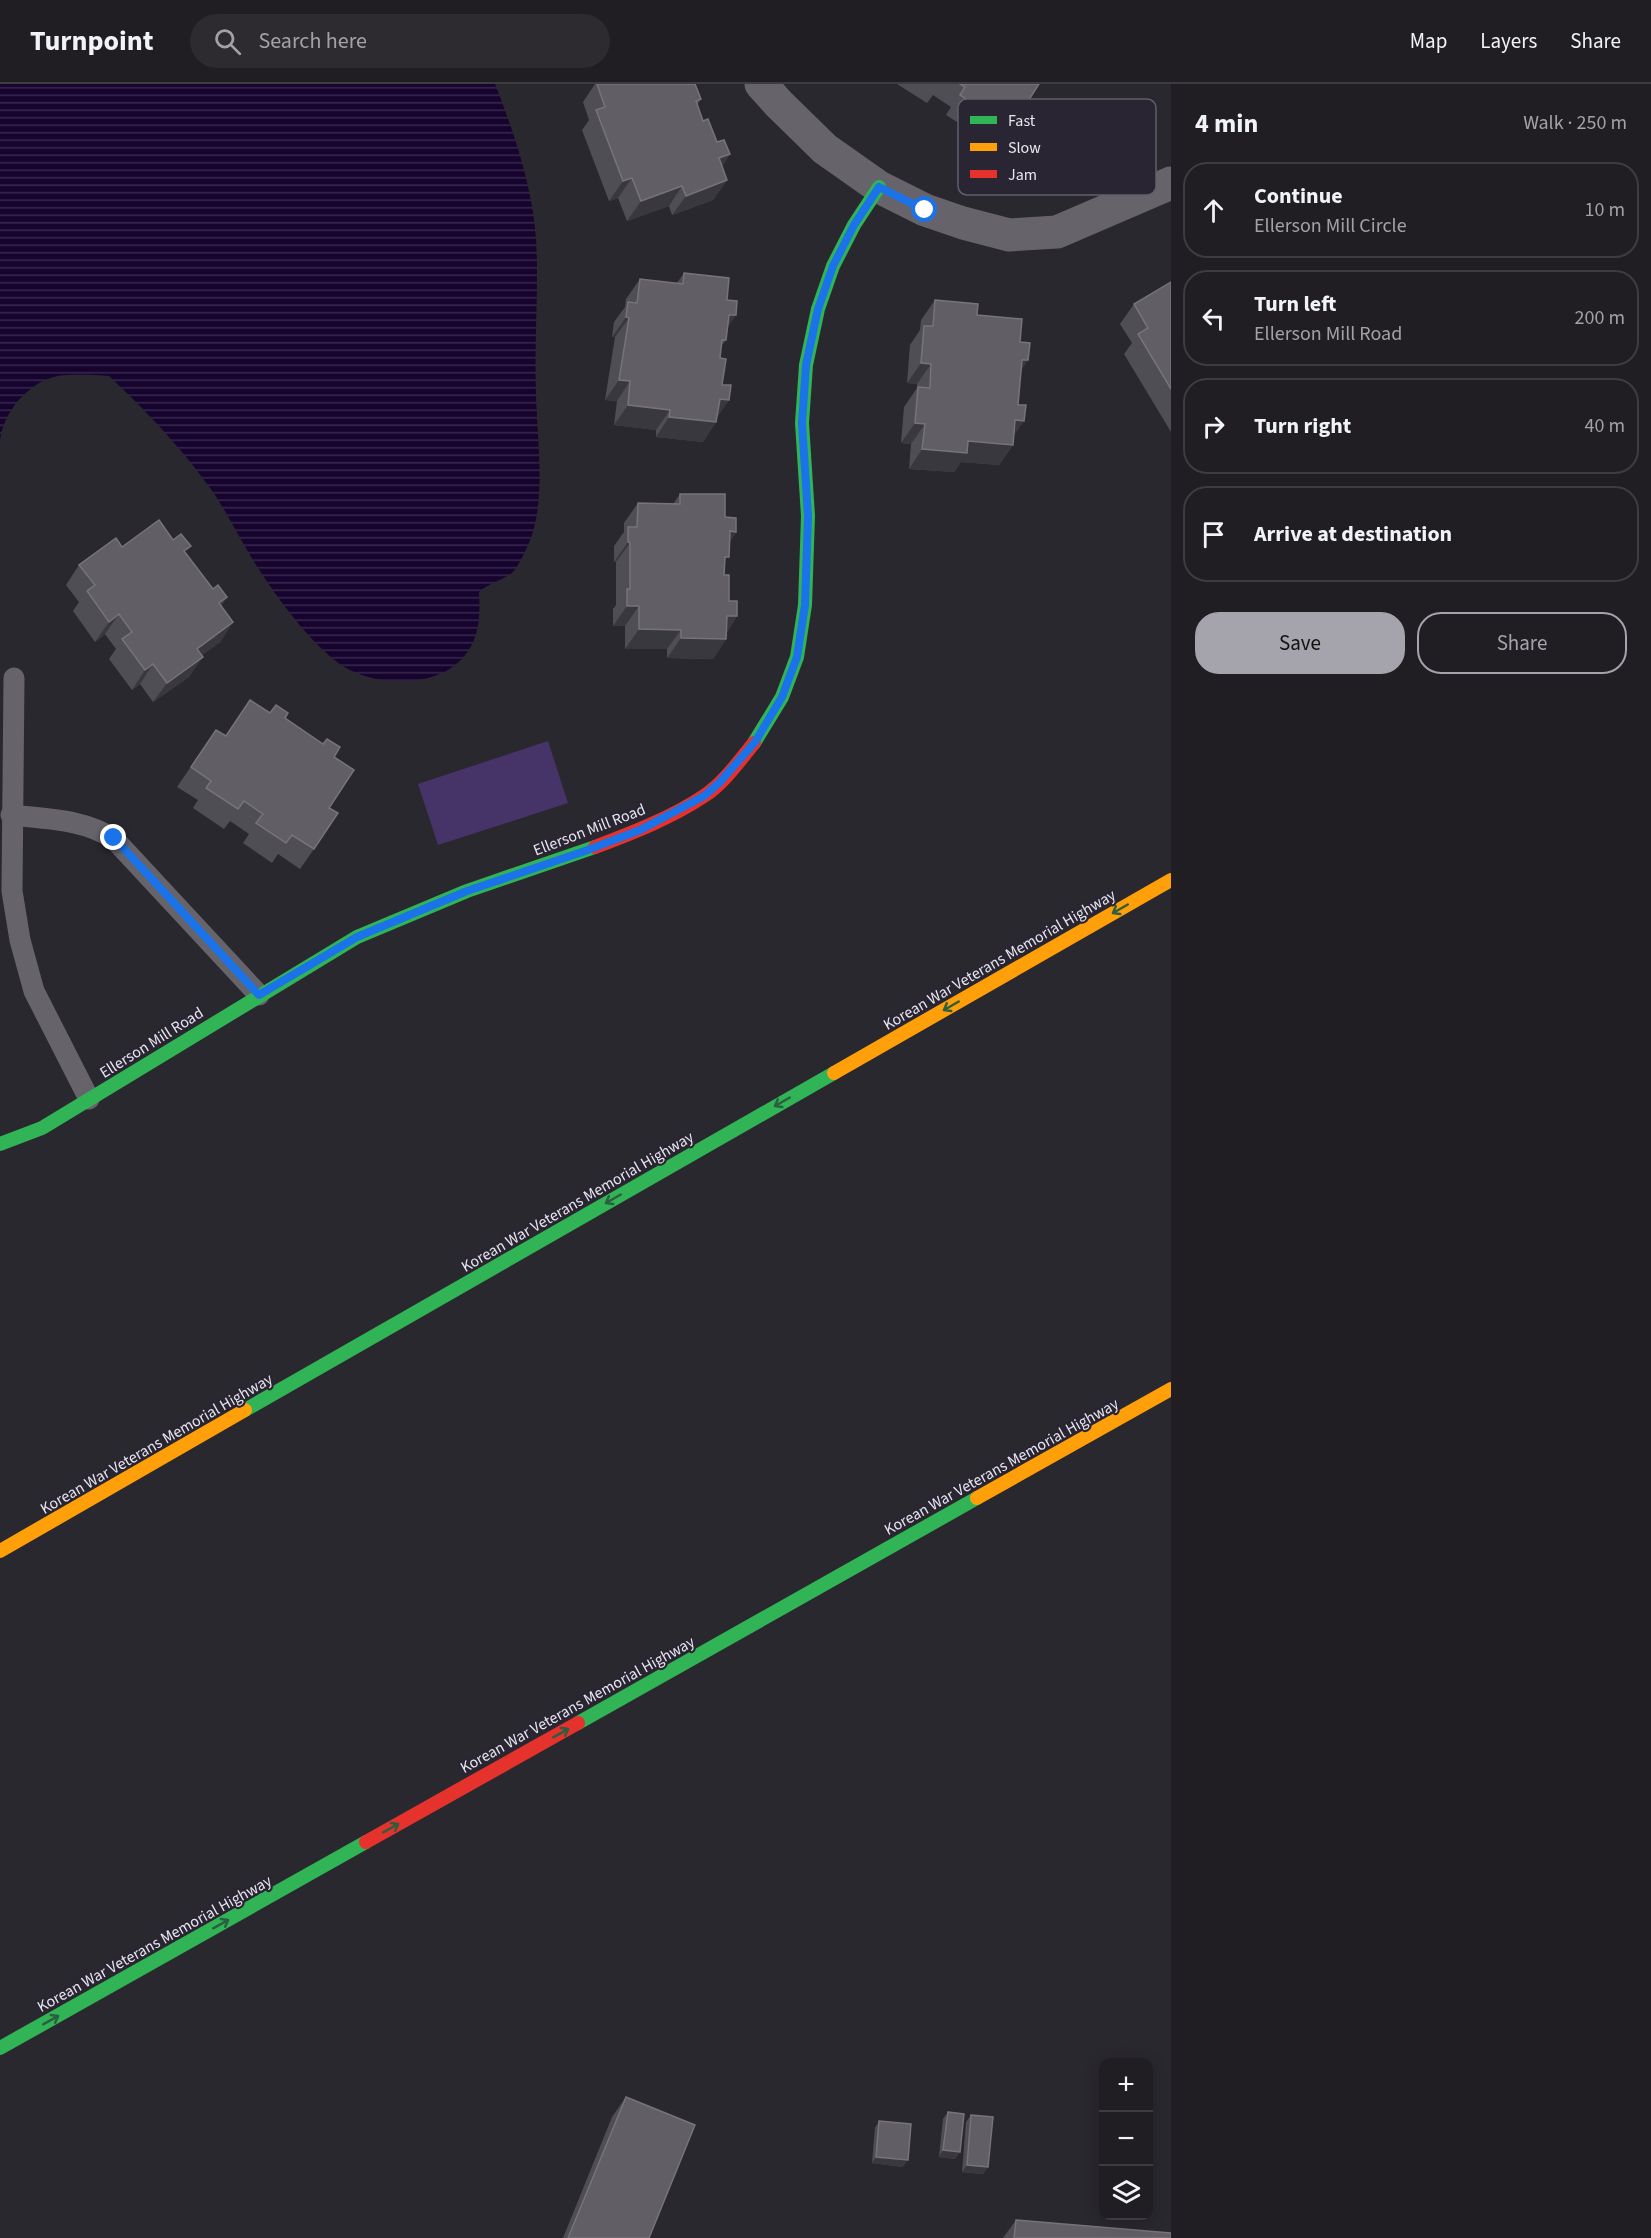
<!DOCTYPE html>
<meta charset="utf-8">
<style>
:root{--surface:#201e23;--page:#2d2b30;--text:#f1f3f6;--muted:#a2a2a6;--line:#3d3c41;--accent:#a5a3ab}
body{margin:0;font-family:"Source Sans 3",sans-serif;background:var(--page);color:var(--text)}
.controls{position:absolute;right:18px;bottom:18px;display:grid;overflow:hidden;border-radius:12px;box-shadow:0 3px 15px #0003}
.controls button{width:54px;height:54px;display:grid;place-items:center;padding:0;border:0;border-bottom:2px solid var(--line);background:var(--surface);color:var(--text);font:30px sans-serif}
.stop{position:absolute;width:18px;height:18px;margin:-14px;border:4px solid #1a73e8;border-radius:50%;background:#fff}
.stop.end{background:#1a73e8;border-color:#fff;box-shadow:0 2px 6px #0008}
.list{margin:0;padding:0;list-style:none}
h2{display:flex;justify-content:space-between;align-items:center;height:78px;margin:0;padding:0 24px;font-size:26px}
h2 small{font-size:20px;font-weight:400;color:var(--muted)}
.list li{display:grid;grid-template-columns:39px 1fr auto;gap:18px;align-items:center;box-sizing:border-box;height:96px;margin:0 12px 12px;padding:0 12px;border:2px solid var(--line);border-radius:24px}
.list b{display:block;font-size:22px;white-space:nowrap}
.list p{margin:0;font-size:20px;white-space:nowrap;color:var(--muted)}
.list em{font-size:20px;font-style:normal;color:var(--muted)}
.actions{display:flex;gap:12px;padding:18px 24px}
.actions a{flex:1;padding:14px 0;border:2px solid var(--accent);border-radius:24px;text-align:center;font-size:21px;color:var(--accent)}
.actions .main{background:var(--accent);color:#111}
.icon{flex:none;width:33px;height:33px;fill:none;stroke:currentColor;stroke-width:2;stroke-linecap:round;stroke-linejoin:round}
.map{position:relative;flex:none;width:1171px;height:2154px;overflow:hidden}
header{display:flex;align-items:center;gap:36px;box-sizing:border-box;height:84px;padding:0 30px;background:var(--surface);border-bottom:2px solid var(--line)}
header strong{font-size:28px}
nav{display:flex;gap:33px;margin-inline-start:auto;font-size:21px}
.search{width:420px;height:54px;background:var(--page);display:flex;align-items:center;gap:15px;box-sizing:border-box;padding:0 21px;border-radius:33px;color:var(--muted);font-size:22px}
main{display:flex}
aside{flex:1;background:var(--surface)}
.map>svg:first-child{display:block}
.pitch{fill:#463468}
.water{fill:url(#water-rules)}
.lines{fill:none;stroke-linecap:round;stroke-linejoin:round}
.lane{stroke:#66646a;stroke-width:21}
.street{stroke:#66646a;stroke-width:33}
.fast{stroke:#30b455;stroke-width:14}
.slow{stroke:#ff9f0a;stroke-width:14}
.jam{stroke:#e5322d;stroke-width:14}
.wall{fill:#504e55}
.shaded-wall{fill:#3a383f}
.building{fill:#615f65;stroke:#76747a;stroke-width:1.5}
.oneway{stroke:#2c5e40}
.route{stroke:#1a73e8;stroke-width:8}
.labels{text-anchor:middle;stroke-width:4.5;stroke-linejoin:round;paint-order:stroke}
.street-label{font-size:16px;fill:#e7e5ee;stroke:#292532}
.key{fill:#292532;stroke:#625f6a;stroke-width:1.5}
.key-label{font-size:16px;fill:#e7e5ee}
</style>
<header>
<strong>Turnpoint</strong>
<div class="search"><svg class="icon" aria-label="search" viewBox="0 0 24 24"><circle cx="10" cy="10" r="6"/><path d="M15 15l6 6"/></svg>Search here</div>
<nav><a>Map</a><a>Layers</a><a>Share</a></nav>
</header>
<main>
<div class="map">
<svg width="1171" height="2154" viewBox="0 0 1171 2154">
<defs>
<pattern id="water-rules" width="6" height="5" patternUnits="userSpaceOnUse" patternTransform="scale(1.5)"><rect width="6" height="5" fill="#16042f"/><path d="M0 2.5h6" fill="none" stroke="#38284d"/></pattern>
</defs>
<rect width="100%" height="100%" fill="#2a282f"/>
<!-- pitch -->
<polygon class="pitch" points="548,657 568,719 438,761 418,700"/>
<!-- water -->
<path class="water" d="M0,0H495C514,48 532,102 536,154C539,206 534,257 536,309C537,355 546,412 531,454C528,462 519,481 514,487C506,495 489,499 479,508C481,539 478,566 451,584C437,594 415,598 399,597C382,597 366,594 350,586C315,569 267,501 247,466C234,444 223,421 207,400C179,361 144,325 109,292C92,291 74,290 58,292C29,297 1,330 0,359Z"/>
<g class="lines">
<!-- lane -->
<g class="lane">
<polyline points="14,594 12,807 20,856 34,907 89,1015"/>
<path d="M11,731C47,735 84,735 114,755L259,911"/>
</g>
<!-- street -->
<polyline class="street" points="761,0 779,20 825,65 879,103 925,126 963,139 1009,151 1057,148 1171,99"/>
<!-- fast -->
<g class="fast">
<polyline points="754,659 782,613 797,573 805,521 808,432 802,339 806,281 818,225 833,182 854,141 879,103"/>
<polyline points="0,1060 42,1044 357,853 467,807 595,763"/>
<polyline points="245,1326 834,989"/>
<polyline points="578,1639 977,1414"/>
<polyline points="0,1964 366,1758"/>
</g>
<!-- slow -->
<g class="slow">
<polyline points="834,989 1171,796"/>
<polyline points="977,1414 1171,1305"/>
<polyline points="0,1467 245,1326"/>
</g>
<!-- jam -->
<g class="jam">
<path d="M595,763C632,749 671,734 704,712C724,699 739,677 754,659"/>
<polyline points="366,1758 578,1639"/>
</g>
</g>
<!-- wall -->
<g class="wall">
<polygon points="595,0 695,0 701,15 697,21 703,37 717,58 730,70 722,82 727,96 713,116 672,131 669,122 627,137 618,114 609,117 582,46 589,36 583,18"/>
<polygon points="897,0 1039,0 1003,55 984,44 979,52 946,31 951,23 933,11 927,19"/>
<polygon points="684,189 727,216 736,231 727,244 726,256 721,262 720,274 722,301 729,316 717,333 716,338 703,358 656,353 656,346 614,341 617,317 605,316 615,253 612,253 614,238 625,223 626,215 640,195 677,199"/>
<polygon points="1171,198 1171,348 1124,270 1132,259 1120,240 1134,220"/>
<polygon points="935,216 977,231 1020,258 1021,286 1013,361 999,381 961,378 954,388 909,385 911,360 901,359 904,323 917,304 917,300 907,299 910,261 920,246 921,236"/>
<polygon points="680,410 725,433 736,448 730,457 724,480 724,491 729,517 737,532 727,548 726,555 713,575 667,574 667,565 625,565 625,542 613,542 613,525 616,521 616,478 614,478 614,462 624,448 624,439 638,419 673,420"/>
<polygon points="173,456 186,469 213,505 227,513 221,522 233,538 220,558 202,571 189,593 153,618 140,600 132,606 109,575 116,565 105,550 95,558 73,527 79,518 66,501 79,481 122,463"/>
<polygon points="250,616 270,629 285,634 334,673 329,724 314,765 300,785 278,770 272,779 243,759 249,750 230,737 224,745 193,724 198,716 177,703 216,646 225,652"/>
<polygon points="626,2013 649,2154 563,2154 612,2033"/>
<polygon points="948,2028 960,2068 955,2075 939,2073 943,2035"/>
<polygon points="971,2031 988,2083 983,2090 962,2088 966,2038"/>
<polygon points="879,2037 903,2083 872,2079 875,2044"/>
<polygon points="1016,2136 1171,2154 1003,2154"/>
</g>
<!-- shaded-wall -->
<g class="shaded-wall">
<polygon points="730,70 716,90 719,74"/>
<polygon points="632,94 618,114 609,117 623,97"/>
<polygon points="727,96 713,116 672,131 686,112"/>
<polygon points="682,102 669,122 627,137 641,117"/>
<polygon points="729,231 736,231 722,251"/>
<polygon points="626,233 629,234 615,253 612,253"/>
<polygon points="1022,276 1028,276 1015,296"/>
<polygon points="921,279 931,280 917,300 907,299"/>
<polygon points="619,296 630,297 617,317 605,316"/>
<polygon points="720,315 729,316 715,336"/>
<polygon points="628,321 670,326 656,346 614,341"/>
<polygon points="669,333 716,338 703,358 656,353"/>
<polygon points="1015,336 1024,337 1010,357"/>
<polygon points="915,339 925,340 911,360 901,359"/>
<polygon points="968,357 1013,361 999,381 961,378 954,388 909,385 922,365"/>
<polygon points="730,447 736,448 722,467"/>
<polygon points="628,458 630,459 616,478 614,478"/>
<polygon points="227,513 213,532 219,519"/>
<polygon points="627,522 639,522 625,542 613,542"/>
<polygon points="119,530 105,550 95,558 109,538"/>
<polygon points="727,532 737,532 724,552"/>
<polygon points="233,538 220,558 183,585 197,565"/>
<polygon points="639,545 681,546 667,565 625,565"/>
<polygon points="681,554 726,555 713,575 667,574"/>
<polygon points="203,573 189,593 153,618 167,599"/>
<polygon points="153,580 140,600 132,606 145,586"/>
<polygon points="943,2066 960,2068 955,2075 939,2073"/>
<polygon points="876,2073 908,2076 903,2083 872,2079"/>
<polygon points="967,2081 988,2083 983,2090 962,2088"/>
</g>
<!-- building -->
<g class="building">
<polygon points="597,0 695,0 701,15 696,17 703,37 708,35 717,58 724,56 730,70 719,74 727,96 686,112 682,102 641,117 632,94 623,97 596,26 605,23"/>
<polygon points="960,0 1039,0 1016,36 997,24 992,32 960,11 965,3"/>
<polygon points="684,189 729,194 727,216 737,217 736,231 729,231 726,256 722,256 720,274 726,275 722,301 731,301 729,316 720,315 716,338 669,333 670,326 628,321 630,297 619,296 629,234 626,233 628,218 637,219 640,195 683,200"/>
<polygon points="1171,198 1171,305 1138,250 1148,244 1134,220"/>
<polygon points="935,216 978,220 977,231 1022,235 1020,258 1030,259 1028,276 1022,276 1018,321 1026,321 1024,337 1015,336 1013,361 968,357 967,369 922,365 925,340 915,339 918,303 930,304 931,280 921,279 924,242 933,242"/>
<polygon points="680,410 725,410 725,433 736,434 736,448 730,447 729,473 725,473 724,491 729,491 729,517 737,517 737,532 727,532 726,555 681,554 681,546 639,545 639,522 627,522 627,505 630,505 630,459 628,458 628,443 637,443 638,419 680,420"/>
<polygon points="159,436 173,456 181,450 191,462 184,467 213,505 218,501 227,513 219,519 233,538 197,565 203,573 167,599 153,580 145,586 122,555 132,548 119,530 109,538 87,507 95,501 79,481 116,454 122,463"/>
<polygon points="250,616 270,629 276,621 288,629 285,634 323,660 327,655 340,663 334,673 354,686 329,724 338,729 314,765 292,751 286,759 256,739 263,730 244,717 238,725 206,704 211,697 191,683 216,646 226,652"/>
<polygon points="626,2013 695,2041 649,2154 568,2154"/>
<polygon points="948,2028 964,2030 960,2068 943,2066"/>
<polygon points="971,2031 993,2033 988,2083 967,2081"/>
<polygon points="879,2037 911,2040 908,2076 876,2073"/>
<polygon points="1016,2136 1171,2149 1171,2154 1014,2154"/>
</g>
<!-- one-way arrows -->
<defs><path id="oneway-shaft" d="M-6 0H5M1.5-3L5.5 0L1.5 3" fill="none" stroke-width="1.6" stroke-linecap="round" stroke-linejoin="round" transform="scale(1.5)"/></defs>
<g class="oneway">
<use href="#oneway-shaft" transform="translate(1120 825) rotate(150)"/>
<use href="#oneway-shaft" transform="translate(951 922) rotate(150)"/>
<use href="#oneway-shaft" transform="translate(782 1018) rotate(150)"/>
<use href="#oneway-shaft" transform="translate(613 1115) rotate(150)"/>
<use href="#oneway-shaft" transform="translate(561 1649) rotate(-29)"/>
<use href="#oneway-shaft" transform="translate(391 1744) rotate(-29)"/>
<use href="#oneway-shaft" transform="translate(221 1840) rotate(-29)"/>
<use href="#oneway-shaft" transform="translate(51 1936) rotate(-29)"/>
</g>
<g class="lines">
<!-- route -->
<polyline class="route" points="114,754 259,911 357,853 467,807 585,767 640,746 704,712 720,698 755,658 782,613 797,573 805,521 808,432 802,339 806,281 818,225 833,182 854,141 879,103 925,126"/>
</g>
<g class="labels">
<!-- street labels -->
<g class="street-label">
<text transform="translate(589 745) rotate(-21)" y="6">Ellerson Mill Road</text>
<text transform="translate(999 875) rotate(-30)" y="6">Korean War Veterans Memorial Highway</text>
<text transform="translate(151 958) rotate(-32)" y="6">Ellerson Mill Road</text>
<text transform="translate(577 1117) rotate(-30)" y="6">Korean War Veterans Memorial Highway</text>
<text transform="translate(156 1359) rotate(-30)" y="6">Korean War Veterans Memorial Highway</text>
<text transform="translate(1001 1382) rotate(-29)" y="6">Korean War Veterans Memorial Highway</text>
<text transform="translate(577 1620) rotate(-29)" y="6">Korean War Veterans Memorial Highway</text>
<text transform="translate(154 1859) rotate(-29)" y="6">Korean War Veterans Memorial Highway</text>
</g>
</g>
<!-- legend -->
<rect x="958" y="15" width="198" height="96" rx="9" class="key"/>
<rect x="970" y="32" width="27" height="8" fill="#30b455"/>
<rect x="970" y="59" width="27" height="8" fill="#ff9f0a"/>
<rect x="970" y="86" width="27" height="8" fill="#e5322d"/>
<g class="key-label">
<text x="1008" y="42">Fast</text>
<text x="1008" y="69">Slow</text>
<text x="1008" y="96">Jam</text>
</g>
</svg>
<div class="controls">
<button>+</button>
<button>−</button>
<button><svg class="icon" aria-label="layers" viewBox="0 0 24 24"><path d="M12 4l9 5-9 5-9-5zM3 14l9 5 9-5"/></svg></button>
</div>
<div class="stop" style="left:925px;top:126px"></div>
<div class="stop end" style="left:114px;top:754px"></div>
</div>
<aside>
<h2>4 min<small>Walk · 250 m</small></h2>
<ul class="list">
<li><svg class="icon" aria-label="ahead" viewBox="0 0 24 24"><path d="M12 20V5M6 11l6-6 6 6"/></svg><div><b>Continue</b><p>Ellerson Mill Circle</p></div><em>10 m</em></li>
<li><svg class="icon" aria-label="left" viewBox="0 0 24 24"><path d="M17 20v-9H6M10 6l-5 5 5 5"/></svg><div><b>Turn left</b><p>Ellerson Mill Road</p></div><em>200 m</em></li>
<li><svg class="icon" aria-label="right" viewBox="0 0 24 24"><path d="M7 20v-9h11M14 6l5 5-5 5"/></svg><div><b>Turn right</b></div><em>40 m</em></li>
<li><svg class="icon" aria-label="arrive" viewBox="0 0 24 24"><path d="M6 21V4h12l-3 4 3 4H6"/></svg><div><b>Arrive at destination</b></div></li>
</ul>
<div class="actions"><a class="main">Save</a><a>Share</a></div>
</aside>
</main>
